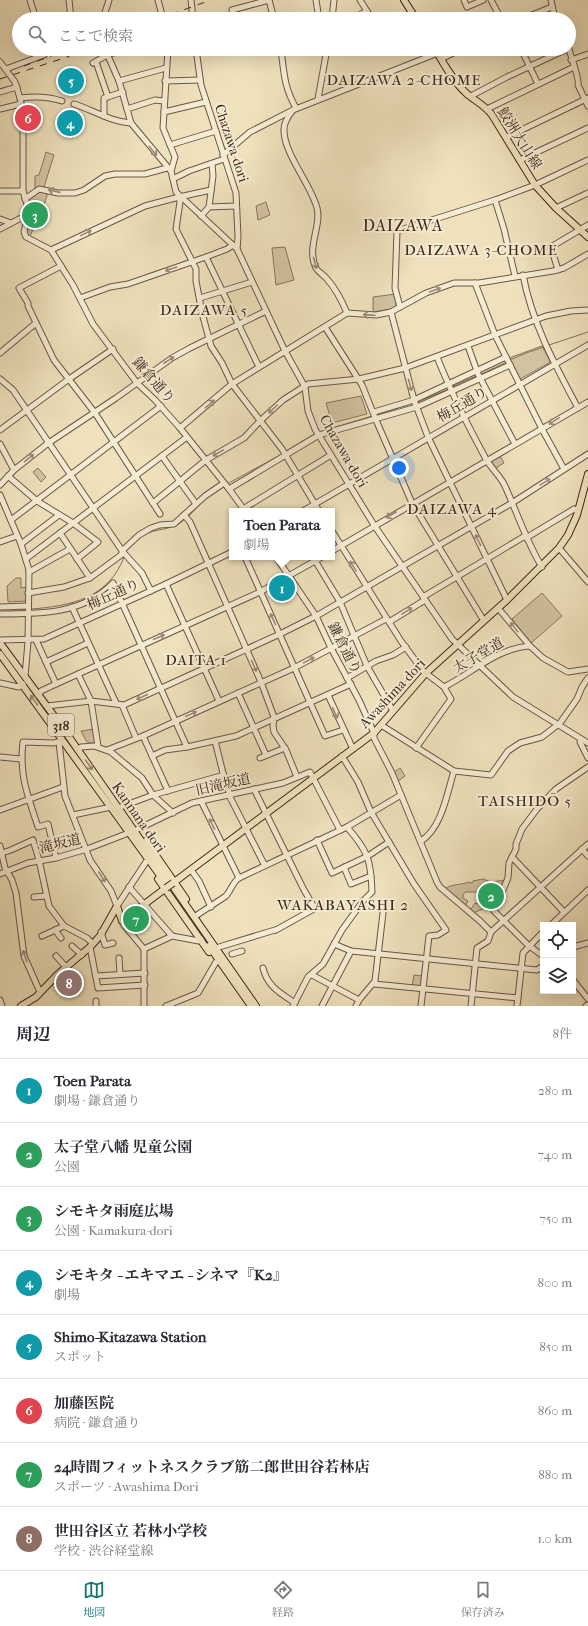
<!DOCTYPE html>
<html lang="ja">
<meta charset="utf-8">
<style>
:root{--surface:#fff;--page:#f7f7f7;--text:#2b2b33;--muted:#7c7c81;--line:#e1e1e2;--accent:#0f766e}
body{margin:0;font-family:"IM FELL French Canon","Noto Serif JP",serif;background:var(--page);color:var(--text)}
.controls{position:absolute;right:12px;bottom:12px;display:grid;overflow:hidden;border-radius:0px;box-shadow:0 4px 16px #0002}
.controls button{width:36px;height:36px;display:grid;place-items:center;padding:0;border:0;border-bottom:1px solid var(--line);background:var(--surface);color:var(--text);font:20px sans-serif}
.you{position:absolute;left:399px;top:468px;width:14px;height:14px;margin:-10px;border:3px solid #fff;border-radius:50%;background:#1a73e8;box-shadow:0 0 0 6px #1a73e833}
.badge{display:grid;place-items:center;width:26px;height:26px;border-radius:50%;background:var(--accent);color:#fff;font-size:13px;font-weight:700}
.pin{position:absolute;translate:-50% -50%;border:2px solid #fff;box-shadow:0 1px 4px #0006}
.popup{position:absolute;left:229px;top:508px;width:106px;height:52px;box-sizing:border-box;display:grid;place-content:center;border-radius:0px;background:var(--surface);filter:drop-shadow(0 1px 3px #0005);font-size:13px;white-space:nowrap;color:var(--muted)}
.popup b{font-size:15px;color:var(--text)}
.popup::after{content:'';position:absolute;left:50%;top:100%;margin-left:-8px;border:8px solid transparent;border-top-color:var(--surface)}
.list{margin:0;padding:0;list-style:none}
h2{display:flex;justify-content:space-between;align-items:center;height:52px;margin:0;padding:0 16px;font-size:17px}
h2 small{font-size:13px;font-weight:400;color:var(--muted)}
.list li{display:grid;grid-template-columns:26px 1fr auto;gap:12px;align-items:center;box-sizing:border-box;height:64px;padding:0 16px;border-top:1px solid var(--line)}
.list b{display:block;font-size:15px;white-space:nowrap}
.list p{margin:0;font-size:13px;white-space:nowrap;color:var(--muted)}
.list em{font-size:13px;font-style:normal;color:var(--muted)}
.icon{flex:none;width:22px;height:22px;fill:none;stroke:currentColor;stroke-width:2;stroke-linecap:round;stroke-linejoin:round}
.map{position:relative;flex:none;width:588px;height:1006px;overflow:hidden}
.search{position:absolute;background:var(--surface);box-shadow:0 4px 16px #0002;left:12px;right:12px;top:12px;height:44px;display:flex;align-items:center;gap:10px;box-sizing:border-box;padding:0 14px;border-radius:22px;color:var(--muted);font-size:15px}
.sheet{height:564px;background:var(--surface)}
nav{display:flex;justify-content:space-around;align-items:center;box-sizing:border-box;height:56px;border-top:1px solid var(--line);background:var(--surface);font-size:11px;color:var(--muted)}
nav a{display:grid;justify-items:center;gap:2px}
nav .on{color:var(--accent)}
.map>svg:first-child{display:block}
.green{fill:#d1c2a1;stroke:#8a755f}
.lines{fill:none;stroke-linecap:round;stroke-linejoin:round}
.stream{stroke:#86715c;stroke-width:1}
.minor-casing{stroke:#6d5645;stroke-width:7}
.major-casing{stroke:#42281d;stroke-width:8}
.minor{stroke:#f4ecd3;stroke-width:5}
.major{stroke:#eee1bc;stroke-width:6}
.rail{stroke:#42281d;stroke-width:1;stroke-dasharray:7 7;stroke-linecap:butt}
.major-bridge-casing{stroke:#42281d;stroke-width:8;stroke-linecap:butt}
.major-bridge{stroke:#eee1bc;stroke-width:6}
.oneway{stroke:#9b8a78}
.oneway2{stroke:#98846c}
.labels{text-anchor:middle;stroke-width:4;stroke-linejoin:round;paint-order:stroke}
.shield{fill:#f4ecd3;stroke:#776354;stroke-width:1}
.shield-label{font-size:13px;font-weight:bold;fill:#42281d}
.street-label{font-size:14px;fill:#42281d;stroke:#f4ecd3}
.neighbourhood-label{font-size:15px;letter-spacing:1px;fill:#42281d;stroke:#f4ecd3}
.quarter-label{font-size:16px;letter-spacing:1px;fill:#42281d;stroke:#f4ecd3}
</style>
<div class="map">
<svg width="588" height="1006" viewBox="0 0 588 1006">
<rect width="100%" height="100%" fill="#eee1bc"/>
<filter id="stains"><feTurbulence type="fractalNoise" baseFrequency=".005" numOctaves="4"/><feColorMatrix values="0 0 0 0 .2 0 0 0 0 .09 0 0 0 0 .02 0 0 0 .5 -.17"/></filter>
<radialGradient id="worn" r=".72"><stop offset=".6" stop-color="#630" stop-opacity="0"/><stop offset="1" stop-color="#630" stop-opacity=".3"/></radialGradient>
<!-- green -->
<g class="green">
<polygon points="46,152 54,155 44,187 35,190 35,176 39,175"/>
<polygon points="41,190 48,192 43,209 29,238 26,230 32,211 28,199"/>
<polygon points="266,202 270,215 258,220 256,206"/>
<polygon points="285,247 294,280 276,285 272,248"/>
<polygon points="396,294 396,306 392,309 373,312 373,297"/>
<polygon points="542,346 550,361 549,363 520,379 518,378 509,358"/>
<polygon points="361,396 367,414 332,423 326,403"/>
<polygon points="500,456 504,463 494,469 490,463 491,459"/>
<polygon points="38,468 46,477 41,482 33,472"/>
<polygon points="16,578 21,578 21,588 27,587 27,601 8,602 7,586"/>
<polygon points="542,593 562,616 531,643 512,619"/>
<polygon points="94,729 95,743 90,743 89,742 87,742 81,731"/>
<polygon points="400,768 405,776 397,782 393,773"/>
<path d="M483,879L491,882L507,880L494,911L479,903V895L476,892H465L463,895V898L468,901L465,906L445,889C450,884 462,885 469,882L472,883L473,881Z"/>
<polygon points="475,903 479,904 483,909 473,913 471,909"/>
<polygon points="414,975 422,976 421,987 412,986"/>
</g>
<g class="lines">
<!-- stream -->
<g class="stream">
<polyline points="549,345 588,332"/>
<polyline points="510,360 526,353 544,347"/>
<polyline points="481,374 507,362"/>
<polyline points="451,387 476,376"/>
<polyline points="417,402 449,389"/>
<polyline points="377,415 414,403"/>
<polyline points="319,432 372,416"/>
<polyline points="286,451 316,433"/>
<polyline points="227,484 282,454"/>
<polyline points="189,516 199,505"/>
<path d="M148,533C161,528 174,530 185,519"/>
<polyline points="13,609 26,609"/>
<path d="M31,609C71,606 109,598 124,557"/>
</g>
<!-- minor casing -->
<g class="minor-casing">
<g id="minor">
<polyline points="30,0 36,19"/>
<polyline points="69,0 71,19"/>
<polyline points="158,0 163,19"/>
<polyline points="191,0 193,19"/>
<polyline points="269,0 274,19"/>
<polyline points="316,0 319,19"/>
<polyline points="360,0 372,19"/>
<polyline points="464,0 467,7 483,0"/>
<polyline points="491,0 501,19"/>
<polyline points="551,0 555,19"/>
<polyline points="232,10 269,0"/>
<polyline points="103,19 109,0"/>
<polyline points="332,19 334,0"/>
<polyline points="352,19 367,11"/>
<polyline points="522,19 552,7"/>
<polyline points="105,49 119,81 131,123 171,171 176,192 237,249"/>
<polyline points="168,49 163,128 175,157 171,171"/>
<polyline points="196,49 201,85 236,193 238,237 237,249 285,351 305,387 308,411 315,429 374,525 452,639 513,697 588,743"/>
<path d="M281,49C284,73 284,87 296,108"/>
<polyline points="521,49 538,84"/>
<path d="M569,49C571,57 580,80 578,85L588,106"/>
<polyline points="441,59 461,49"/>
<polyline points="571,60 588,54"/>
<polyline points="0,62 15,82 20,98 23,114 23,191 29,211 24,232 26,237 51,250 73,285 93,324 137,383 155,400 180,428 229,489 245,511"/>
<polyline points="96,62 108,97"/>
<polyline points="93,63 109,54 128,49"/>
<polyline points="6,69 44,55 43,49"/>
<polyline points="119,81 166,68"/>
<polyline points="165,81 200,80"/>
<polyline points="0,92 17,87"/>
<polyline points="471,96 507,77 567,49"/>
<path d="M20,98C35,96 47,96 62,101"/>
<polyline points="318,99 327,49"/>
<path d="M74,104C93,110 111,122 131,123"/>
<polyline points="0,109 21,104"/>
<polyline points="127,109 155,100 164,101"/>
<polyline points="487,109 574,67"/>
<polyline points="164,112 206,102"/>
<polyline points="104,116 104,98 123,92"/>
<polyline points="507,137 588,98"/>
<polyline points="170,145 216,131"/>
<polyline points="223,155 250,132 293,110 438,53"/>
<polyline points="520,160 588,128"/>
<polyline points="173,179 189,171 224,159"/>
<polyline points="0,191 23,191"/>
<polyline points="179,197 180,202 176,229 196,269 196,281 202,313 211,346 222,363 232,384 282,449 319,511"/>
<polyline points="25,199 39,189 58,193 75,193 84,190 105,176 115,174 145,174 167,168"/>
<polyline points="495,200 504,229 515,276"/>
<polyline points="209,207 213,176 212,164"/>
<polyline points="556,208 588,193"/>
<polyline points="201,216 209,207 236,206"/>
<polyline points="0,219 11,223"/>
<polyline points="0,229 21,218 28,217"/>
<polyline points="51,250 145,206 179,197 211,190"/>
<polyline points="206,257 259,367"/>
<polyline points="61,266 19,288 28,303 28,306 54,360 95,413 160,514"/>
<polyline points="558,270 551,247 588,225"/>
<path d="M523,275C532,323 555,365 578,408"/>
<polyline points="475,283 495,335 542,429 564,469"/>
<polyline points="80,298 110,287 128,284 206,257 227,249 233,245"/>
<polyline points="200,298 252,282"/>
<polyline points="400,307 395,288 397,231 495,200 535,185 588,160"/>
<polyline points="391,312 414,400 428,437 507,600"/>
<polyline points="347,313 376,315 391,312 426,293 454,283 479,283 553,271 564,268 588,254"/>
<polyline points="325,327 362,385 376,420 412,503 484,621"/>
<polyline points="468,346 478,374 515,444"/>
<polyline points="0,353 36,323"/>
<path d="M437,357C451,392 468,426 486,459C491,468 499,475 504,484C517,512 526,541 542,567"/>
<polyline points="0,379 13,390 123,552 142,573 151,591"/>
<polyline points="374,412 414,400 506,357"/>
<path d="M180,428L232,384L347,313C342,301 336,289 327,279C324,275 318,272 316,268C306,248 322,225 317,208C311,184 283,153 284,129C284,122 289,115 293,110"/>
<polyline points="0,430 69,379 113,349"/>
<polyline points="0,444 14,470"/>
<polyline points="162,456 196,504"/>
<polyline points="8,476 37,501 73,523 98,542 77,559"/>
<polyline points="0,485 14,470 47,444 116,398 172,358 190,348 266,311"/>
<polyline points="229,489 319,435 417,407 510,365"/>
<polyline points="0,495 21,544 29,570 28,642 25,676"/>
<polyline points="153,503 206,460 244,438 260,421 283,400 308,384 359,379 405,368 546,316 571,311 588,310"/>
<polyline points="243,509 331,455"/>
<polyline points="303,511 588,345"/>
<polyline points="184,515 190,522 261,682 274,717 273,726 274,732 286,750 297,777"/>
<polyline points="11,520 161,406"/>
<polyline points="332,531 401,641 423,671 444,687 451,699 416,748"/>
<polyline points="60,533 90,578"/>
<polyline points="526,538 574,509"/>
<polyline points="0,542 17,536"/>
<polyline points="21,544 59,515"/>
<polyline points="559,548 588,582"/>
<polyline points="332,551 588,402"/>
<polyline points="245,557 325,736 343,730"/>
<polyline points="276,557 316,616 331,648 359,700 374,733 374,738 392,773 437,882 440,887 480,921 491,932"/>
<polyline points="313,557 340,602 367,666 393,711"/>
<polyline points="27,558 187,437"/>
<polyline points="29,572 70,549"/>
<polyline points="166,584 219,701"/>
<polyline points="28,593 64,587 90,578 121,555 124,549 139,535 151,528 160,525 174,524 205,496 224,483"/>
<polyline points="423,597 525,536"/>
<polyline points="0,607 28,606"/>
<polyline points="72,607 116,703"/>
<polyline points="498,608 530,646"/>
<path d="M0,614C40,614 84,614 113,583L187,747"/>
<polyline points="389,622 425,600"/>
<polyline points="0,640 44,639 166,584 232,552"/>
<polyline points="36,640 56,684"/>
<polyline points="46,662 88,643"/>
<polyline points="78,674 91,701 98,746"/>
<polyline points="347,678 376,661 393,655 406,647"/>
<polyline points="0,683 19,687 23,684"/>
<path d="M444,687C472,673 497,648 530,646L543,658L568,672L588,669"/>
<polyline points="238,693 266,755"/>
<polyline points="39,695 41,691 56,684 260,592 322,557"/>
<polyline points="328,695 353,749"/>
<polyline points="122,705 136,738"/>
<polyline points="47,706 91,701 124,705 280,634 318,615 512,503 588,454"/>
<polyline points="381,725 454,771 491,775 508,751 520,743 542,737 560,723 577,699 582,687 588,678"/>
<polyline points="143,736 168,791"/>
<polyline points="581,739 580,742 588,758"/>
<polyline points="215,741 223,773 230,795"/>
<polyline points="59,742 65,796 90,860 111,891 117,906"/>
<polyline points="78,750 81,747 94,746 111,752 142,778 153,795 173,813"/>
<polyline points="107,750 143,736 294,668 386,619"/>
<polyline points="152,756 165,750 187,747 236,736 351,684"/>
<polyline points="342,756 358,782 371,812 414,884 446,930 438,935 429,936 421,1006"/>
<polyline points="0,757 21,759"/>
<polyline points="260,758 285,748"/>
<polyline points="254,789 304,890 314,907 312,910 276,930"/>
<polyline points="229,795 264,864"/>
<polyline points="201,801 239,878"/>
<polyline points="118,808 153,795 224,775"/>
<polyline points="0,810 63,787"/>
<polyline points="73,815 111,807"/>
<polyline points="138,829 192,803 283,783 310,772 340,830"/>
<polyline points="317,840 332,873 368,856 389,842"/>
<path d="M421,841C442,828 447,793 454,771"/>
<polyline points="0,846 5,868 12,880 16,893 24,956 40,992"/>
<polyline points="582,849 588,856"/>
<polyline points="2,853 11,850 33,840 39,860 49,906 64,926 87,938 93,944"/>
<polyline points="512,857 564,912"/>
<path d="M56,858L48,824L38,827C28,796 19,776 23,742L54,743L60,741"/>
<polyline points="344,867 351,884 371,876"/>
<polyline points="191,870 199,881 211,907"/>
<polyline points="0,874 28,863 56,858 87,849 126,834"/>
<polyline points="129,887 172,936"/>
<polyline points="34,897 46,896"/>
<polyline points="117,906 146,862"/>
<path d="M197,915L226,896C232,889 232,883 239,878L347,827L401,795"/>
<polyline points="122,921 124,925 144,949"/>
<polyline points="551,925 588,890"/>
<polyline points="55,930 61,938"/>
<polyline points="101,932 105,945 113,943"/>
<polyline points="42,936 64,926"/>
<polyline points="334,944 351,951 537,970 543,966"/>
<polyline points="72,946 82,955"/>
<polyline points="90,947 98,988 145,985"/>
<polyline points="219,947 275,930"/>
<polyline points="573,947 588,943"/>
<polyline points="144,949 172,936 199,941 201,939"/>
<polyline points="144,949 144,1006"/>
<polyline points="232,954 242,951"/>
<polyline points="56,956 66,967"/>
<polyline points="543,956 528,945 494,911 508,878 509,863 516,849 516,844 522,829 537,809 556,789 588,767"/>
<polyline points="119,958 120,974"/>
<path d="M263,968C267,986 280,993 295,1003"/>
<polyline points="312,975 359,1000"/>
<polyline points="96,976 145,973"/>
<polyline points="573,980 588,999"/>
<polyline points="374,984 518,998"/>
<polyline points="0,1000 2,1006"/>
<polyline points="96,1001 96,1006"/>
<polyline points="166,1006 198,993 216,962"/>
<path d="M293,1006L308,977L323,964L342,930L363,901L372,892C371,860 368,851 347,827"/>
<polyline points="322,1006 351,951"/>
<polyline points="356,1006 359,1000 375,981 383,913"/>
<polyline points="471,1006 477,948 488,941 491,932 588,844"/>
<polyline points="517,1006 523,953 543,932"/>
<polyline points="586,1006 588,1005"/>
</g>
</g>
<!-- major casing -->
<g class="major-casing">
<g id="major">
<polyline points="404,0 416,19"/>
<path d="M435,49C444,64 453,81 466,93C475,101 485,105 492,115L535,185L556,208L588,237"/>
<polyline points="0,643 60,724 256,1006"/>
<polyline points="0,654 164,881"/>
<polyline points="146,841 186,899"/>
<polyline points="158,879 209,952"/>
<polyline points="173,883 374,733 426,673 507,600 559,548 568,535 577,515 588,474"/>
<polyline points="117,906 122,921 166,888"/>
<polyline points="209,946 251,1006"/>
<polyline points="21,1006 36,997 58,974 90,947 100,936 117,906"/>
</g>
</g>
<!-- minor -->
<use href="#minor" class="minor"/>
<!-- major -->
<use href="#major" class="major"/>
<!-- rail -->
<g class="rail">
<polyline points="158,19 211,0"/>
<polyline points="24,66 70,49"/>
<polyline points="0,79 67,57 85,49"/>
</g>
<!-- major-bridge casing -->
<g class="major-bridge-casing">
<polyline id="major-bridge" points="166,888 173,883"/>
</g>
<!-- major-bridge -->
<use href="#major-bridge" class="major-bridge"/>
</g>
<!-- one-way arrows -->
<defs><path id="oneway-shaft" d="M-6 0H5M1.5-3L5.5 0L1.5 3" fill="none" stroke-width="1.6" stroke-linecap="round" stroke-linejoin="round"/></defs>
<g class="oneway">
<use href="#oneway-shaft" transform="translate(153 151) rotate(51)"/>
<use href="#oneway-shaft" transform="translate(54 191) rotate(-167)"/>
<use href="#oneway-shaft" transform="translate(86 233) rotate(-26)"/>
<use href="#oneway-shaft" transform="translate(315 263) rotate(75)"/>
<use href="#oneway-shaft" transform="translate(171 269) rotate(161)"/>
<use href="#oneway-shaft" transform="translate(435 290) rotate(-19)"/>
<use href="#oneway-shaft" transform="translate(369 315) rotate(-176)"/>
<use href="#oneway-shaft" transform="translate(169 360) rotate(-33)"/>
<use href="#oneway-shaft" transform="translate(410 385) rotate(75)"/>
<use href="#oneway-shaft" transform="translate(210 404) rotate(-41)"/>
<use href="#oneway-shaft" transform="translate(273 409) rotate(138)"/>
<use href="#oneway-shaft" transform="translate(554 421) rotate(149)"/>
<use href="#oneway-shaft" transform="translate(218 453) rotate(150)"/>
<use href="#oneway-shaft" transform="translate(29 458) rotate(-39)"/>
<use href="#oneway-shaft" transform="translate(545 482) rotate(-32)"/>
<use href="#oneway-shaft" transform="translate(391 515) rotate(150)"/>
<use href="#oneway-shaft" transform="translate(478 540) rotate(-116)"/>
<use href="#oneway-shaft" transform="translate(353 566) rotate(-121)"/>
<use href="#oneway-shaft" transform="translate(407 611) rotate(-31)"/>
<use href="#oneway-shaft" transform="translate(273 619) rotate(-115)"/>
<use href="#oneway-shaft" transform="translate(514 627) rotate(-129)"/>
<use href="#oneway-shaft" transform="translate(159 637) rotate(-24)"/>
<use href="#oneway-shaft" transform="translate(309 660) rotate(-28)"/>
<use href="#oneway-shaft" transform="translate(254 666) rotate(66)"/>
<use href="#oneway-shaft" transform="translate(142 697) rotate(156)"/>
<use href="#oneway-shaft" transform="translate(335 713) rotate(66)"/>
<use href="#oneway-shaft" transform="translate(191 714) rotate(-25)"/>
<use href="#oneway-shaft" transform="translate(212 824) rotate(-116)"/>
<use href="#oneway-shaft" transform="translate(102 877) rotate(57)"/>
<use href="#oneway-shaft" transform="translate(25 956) rotate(-108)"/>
</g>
<g class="oneway2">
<use href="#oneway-shaft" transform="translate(34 700) rotate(-126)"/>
<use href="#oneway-shaft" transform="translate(89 765) rotate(55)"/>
</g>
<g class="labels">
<!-- shield labels -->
<rect class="shield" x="48" y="714" width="26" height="22" rx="3"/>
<g class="shield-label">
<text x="61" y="730">318</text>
</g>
<!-- street labels -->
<g class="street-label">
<text transform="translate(520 138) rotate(58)" y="5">鮫洲大山線</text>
<text transform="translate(232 143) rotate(72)" y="5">Chazawa-dori</text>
<text transform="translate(154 380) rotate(49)" y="5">鎌倉通り</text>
<text transform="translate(462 404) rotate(-30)" y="5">梅丘通り</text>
<text transform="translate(344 451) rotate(60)" y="5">Chazawa-dori</text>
<text transform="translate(113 594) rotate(-24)" y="5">梅丘通り</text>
<text transform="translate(345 648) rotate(63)" y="5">鎌倉通り</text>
<text transform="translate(478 655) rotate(-30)" y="5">太子堂道</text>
<text transform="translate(392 693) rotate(-47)" y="5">Awashima-dori</text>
<text transform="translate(223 784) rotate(-13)" y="5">旧滝坂道</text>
<text transform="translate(139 817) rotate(55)" y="5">Kannana dori</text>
<text transform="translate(60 843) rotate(-14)" y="5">滝坂道</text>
</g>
<!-- neighbourhood labels -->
<g class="neighbourhood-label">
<text x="404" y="85">DAIZAWA 2-CHOME</text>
<text x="481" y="255">DAIZAWA 3-CHOME</text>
<text x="204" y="315">DAIZAWA 5</text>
<text x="452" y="514">DAIZAWA 4</text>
<text x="196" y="665">DAITA 1</text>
<text x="525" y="806">TAISHIDŌ 5</text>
<text x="343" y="910">WAKABAYASHI 2</text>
</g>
<!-- quarter labels -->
<g class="quarter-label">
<text x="403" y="231">DAIZAWA</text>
</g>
</g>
<rect width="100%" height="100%" filter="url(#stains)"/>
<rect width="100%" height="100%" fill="url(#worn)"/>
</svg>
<div class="controls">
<button><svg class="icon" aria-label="locate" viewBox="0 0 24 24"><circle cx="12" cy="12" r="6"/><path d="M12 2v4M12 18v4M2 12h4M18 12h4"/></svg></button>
<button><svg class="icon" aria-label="layers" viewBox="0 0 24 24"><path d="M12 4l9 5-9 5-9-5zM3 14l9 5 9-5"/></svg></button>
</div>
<div class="you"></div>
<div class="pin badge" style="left:282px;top:588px;background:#0f9aa8">1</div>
<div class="popup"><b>Toen Parata</b>劇場</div>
<div class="pin badge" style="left:491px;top:896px;background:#2e9e5b">2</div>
<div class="pin badge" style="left:35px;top:215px;background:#2e9e5b">3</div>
<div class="pin badge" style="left:70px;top:123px;background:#0f9aa8">4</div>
<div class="pin badge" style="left:71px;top:81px;background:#0f9aa8">5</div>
<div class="pin badge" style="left:28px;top:118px;background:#e0444e">6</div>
<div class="pin badge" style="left:136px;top:919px;background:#2e9e5b">7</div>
<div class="pin badge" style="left:69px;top:983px;background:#8d6e63">8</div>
<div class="search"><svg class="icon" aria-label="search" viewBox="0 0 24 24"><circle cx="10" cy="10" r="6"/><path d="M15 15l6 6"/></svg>ここで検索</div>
</div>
<section class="sheet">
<h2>周辺<small>8件</small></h2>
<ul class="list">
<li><span class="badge" style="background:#0f9aa8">1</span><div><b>Toen Parata</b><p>劇場 · 鎌倉通り</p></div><em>280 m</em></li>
<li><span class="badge" style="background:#2e9e5b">2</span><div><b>太子堂八幡 児童公園</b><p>公園</p></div><em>740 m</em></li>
<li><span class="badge" style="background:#2e9e5b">3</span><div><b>シモキタ雨庭広場</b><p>公園 · Kamakura-dori</p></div><em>750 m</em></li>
<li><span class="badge" style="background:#0f9aa8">4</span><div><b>シモキタ - エキマエ - シネマ『K2』</b><p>劇場</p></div><em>800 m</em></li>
<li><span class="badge" style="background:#0f9aa8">5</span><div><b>Shimo-Kitazawa Station</b><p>スポット</p></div><em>850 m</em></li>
<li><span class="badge" style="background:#e0444e">6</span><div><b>加藤医院</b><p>病院 · 鎌倉通り</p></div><em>860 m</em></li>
<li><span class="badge" style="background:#2e9e5b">7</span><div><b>24時間フィットネスクラブ筋二郎世田谷若林店</b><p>スポーツ · Awashima Dori</p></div><em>880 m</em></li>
<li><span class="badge" style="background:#8d6e63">8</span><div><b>世田谷区立 若林小学校</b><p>学校 · 渋谷経堂線</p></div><em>1.0 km</em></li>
</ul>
</section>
<nav>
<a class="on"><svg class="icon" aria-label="map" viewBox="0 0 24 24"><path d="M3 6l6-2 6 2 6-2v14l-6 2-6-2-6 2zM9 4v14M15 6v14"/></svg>地図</a>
<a><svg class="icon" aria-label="directions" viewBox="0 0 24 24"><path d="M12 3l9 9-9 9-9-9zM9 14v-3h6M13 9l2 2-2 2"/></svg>経路</a>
<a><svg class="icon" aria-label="saved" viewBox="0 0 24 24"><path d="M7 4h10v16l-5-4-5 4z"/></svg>保存済み</a>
</nav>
